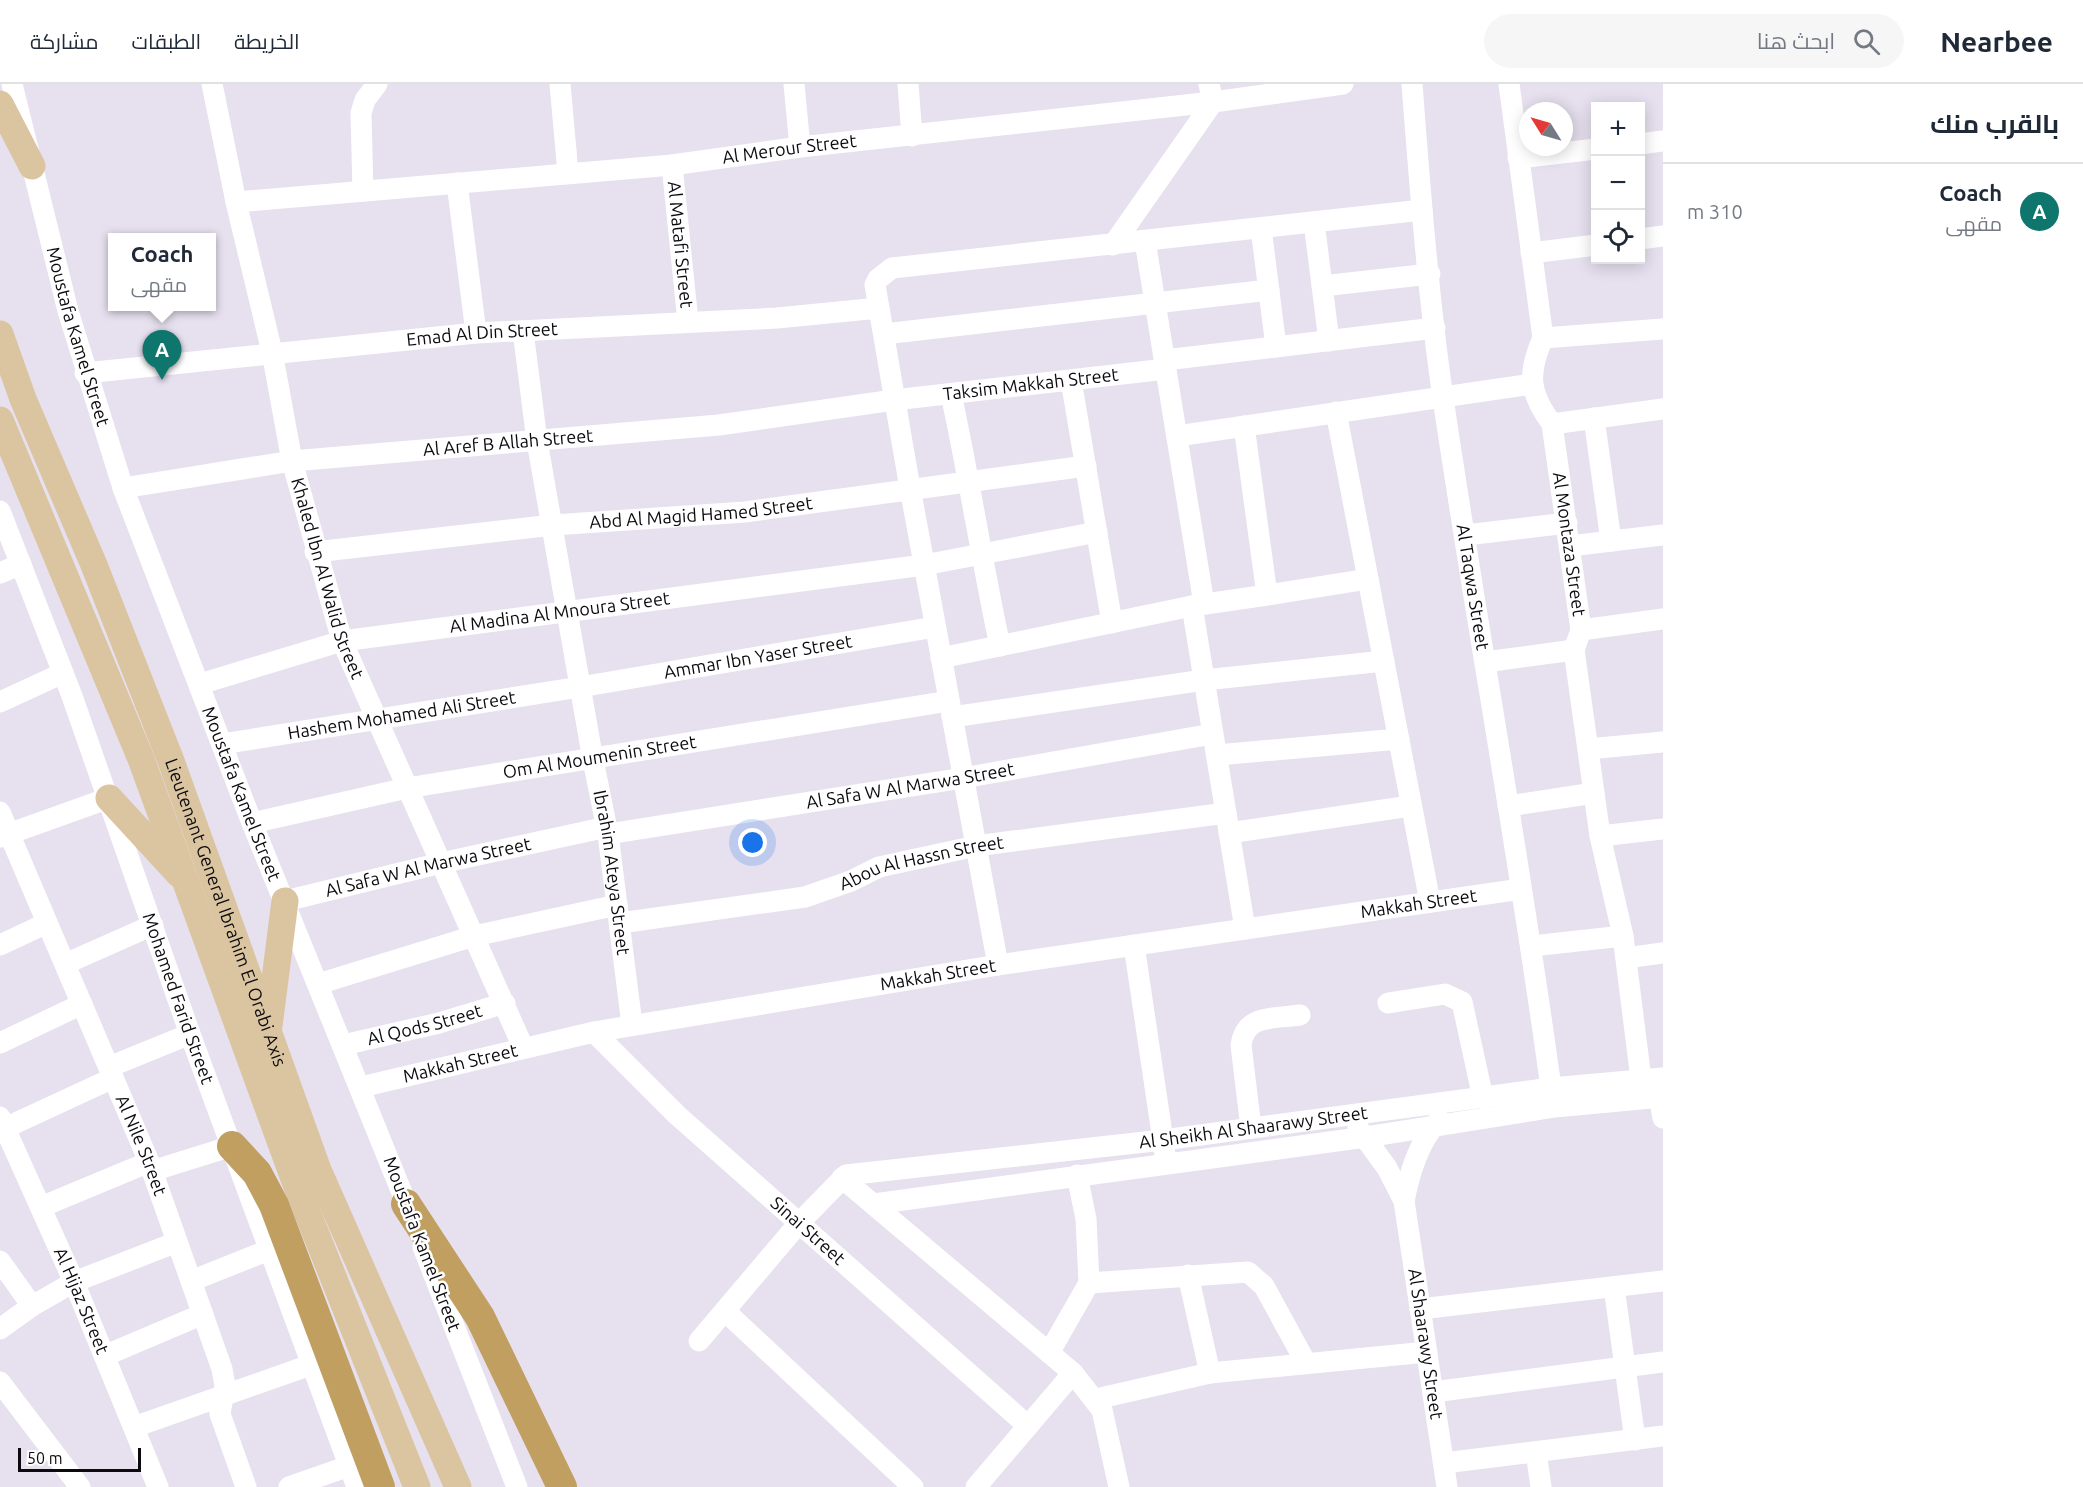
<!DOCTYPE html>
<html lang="ar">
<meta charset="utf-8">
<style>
:root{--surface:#fff;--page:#f6f6f7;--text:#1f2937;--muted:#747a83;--line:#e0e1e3;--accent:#0f766e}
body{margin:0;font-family:Ubuntu,Cairo,sans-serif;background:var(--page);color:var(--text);direction:rtl}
.controls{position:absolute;right:18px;top:18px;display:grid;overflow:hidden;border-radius:0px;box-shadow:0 3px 15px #0003}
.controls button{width:54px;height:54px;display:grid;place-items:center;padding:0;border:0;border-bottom:2px solid var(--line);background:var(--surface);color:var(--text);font:30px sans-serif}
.compass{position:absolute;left:1519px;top:18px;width:54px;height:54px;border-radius:50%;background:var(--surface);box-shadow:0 3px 15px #0003;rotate:307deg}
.scale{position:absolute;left:18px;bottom:15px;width:123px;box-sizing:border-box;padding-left:6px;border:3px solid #0c0a0f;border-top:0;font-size:16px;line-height:21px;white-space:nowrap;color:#0c0a0f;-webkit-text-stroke:4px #fff;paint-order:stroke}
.you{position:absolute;left:753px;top:759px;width:21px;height:21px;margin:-15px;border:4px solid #fff;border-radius:50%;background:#1a73e8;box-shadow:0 0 0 9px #1a73e833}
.badge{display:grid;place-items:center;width:39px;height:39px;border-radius:50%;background:var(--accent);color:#fff;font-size:20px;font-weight:700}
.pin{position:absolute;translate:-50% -50px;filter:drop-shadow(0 2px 3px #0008)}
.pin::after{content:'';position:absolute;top:32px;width:21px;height:18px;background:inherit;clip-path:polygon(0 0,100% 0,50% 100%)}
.popup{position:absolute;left:108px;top:149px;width:108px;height:78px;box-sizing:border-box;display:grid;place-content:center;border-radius:0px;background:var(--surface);filter:drop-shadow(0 2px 4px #0005);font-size:20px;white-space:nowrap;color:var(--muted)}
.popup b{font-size:22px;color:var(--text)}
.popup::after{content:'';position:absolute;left:50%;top:100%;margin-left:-12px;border:12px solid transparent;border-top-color:var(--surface)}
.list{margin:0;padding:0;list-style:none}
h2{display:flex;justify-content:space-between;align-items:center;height:78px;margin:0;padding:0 24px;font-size:26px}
h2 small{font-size:20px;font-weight:400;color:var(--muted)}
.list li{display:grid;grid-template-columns:39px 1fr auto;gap:18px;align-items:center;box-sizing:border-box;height:96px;padding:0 24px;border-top:2px solid var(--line)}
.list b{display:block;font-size:22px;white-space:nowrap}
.list p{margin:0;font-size:20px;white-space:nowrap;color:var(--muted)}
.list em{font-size:20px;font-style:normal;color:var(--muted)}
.icon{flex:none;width:33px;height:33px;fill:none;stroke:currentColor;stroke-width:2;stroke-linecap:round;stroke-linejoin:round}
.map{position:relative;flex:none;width:1663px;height:1403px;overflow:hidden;direction:ltr}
header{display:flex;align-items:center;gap:36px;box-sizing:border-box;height:84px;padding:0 30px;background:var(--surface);border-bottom:2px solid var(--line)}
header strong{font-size:28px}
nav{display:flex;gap:33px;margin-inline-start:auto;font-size:21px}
.search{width:420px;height:54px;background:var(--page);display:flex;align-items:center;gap:15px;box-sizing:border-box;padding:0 21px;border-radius:33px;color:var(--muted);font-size:22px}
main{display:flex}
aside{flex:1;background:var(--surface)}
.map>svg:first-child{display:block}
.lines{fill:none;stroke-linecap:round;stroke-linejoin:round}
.minor{stroke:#fff;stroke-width:21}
.major{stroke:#dac5a0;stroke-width:27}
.highway{stroke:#c19f60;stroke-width:30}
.labels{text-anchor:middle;stroke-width:5;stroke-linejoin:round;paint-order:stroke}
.street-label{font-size:18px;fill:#0c0a0f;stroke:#fff}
</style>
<header>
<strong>Nearbee</strong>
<div class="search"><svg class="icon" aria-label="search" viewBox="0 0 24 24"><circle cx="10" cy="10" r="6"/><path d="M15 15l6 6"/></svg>ابحث هنا</div>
<nav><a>الخريطة</a><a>الطبقات</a><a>مشاركة</a></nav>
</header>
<main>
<aside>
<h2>بالقرب منك<small></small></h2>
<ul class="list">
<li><span class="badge">A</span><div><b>Coach</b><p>مقهى</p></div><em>310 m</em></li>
</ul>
</aside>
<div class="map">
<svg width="1663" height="1403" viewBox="0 0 1663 1403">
<rect width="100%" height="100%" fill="#e7e0ef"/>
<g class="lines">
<!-- minor -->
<g class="minor">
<path id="s1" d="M12,0L68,227L123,404L252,739L411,1131"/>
<path id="s2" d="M212,0L236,118L272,268L292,377L342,557L523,963"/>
<polyline points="560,0 568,89"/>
<polyline points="794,0 800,63"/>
<polyline points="908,0 912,52"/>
<path id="s3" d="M1412,0C1420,105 1428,210 1443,314C1477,545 1520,774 1551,1004"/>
<path id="s4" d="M1509,0L1543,254C1527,290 1529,309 1552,340L1581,546L1574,566L1600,752L1623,852L1641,995"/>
<polyline points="1640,60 1663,57"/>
<polyline points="1518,74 1596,65"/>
<path id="s5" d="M672,81L688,238"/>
<polyline points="457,99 476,249"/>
<polyline points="363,107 361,29 365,16 377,0"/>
<path id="s6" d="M236,118L672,81L800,63L1213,18L1343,0"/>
<polyline points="1314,138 1329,257"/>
<polyline points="1261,144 1276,263"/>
<polyline points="1640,155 1663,152"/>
<polyline points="1145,157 1204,520"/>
<polyline points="1113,161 1213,18 1209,0"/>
<polyline points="1531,169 1596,161"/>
<polyline points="1322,202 1430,190"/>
<path id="s7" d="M523,247L537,357L593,676L608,750L632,941"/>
<polyline points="884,250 1269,206"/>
<polyline points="1543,254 1663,245"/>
<polyline points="1165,276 1435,244"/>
<path id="s8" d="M85,289L476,249L777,234L879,224"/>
<polyline points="1071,296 1112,539"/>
<path d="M951,310C969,393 982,478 1000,562"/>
<polyline points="1336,328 1430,818"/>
<polyline points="1594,334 1611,457"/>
<polyline points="1552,340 1663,325"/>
<polyline points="1244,342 1267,511 1192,522 1245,845"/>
<polyline points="1177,352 1532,300"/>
<path id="s9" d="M123,404L292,377L719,341L894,316L1166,285"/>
<path id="s10" d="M0,427L72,612L190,950L357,1403"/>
<polyline points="1466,451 1567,439"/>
<polyline points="1570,462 1663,451"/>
<path id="s11" d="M315,468L553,441L745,428L1086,382"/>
<polyline points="0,489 21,480"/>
<polyline points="1267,511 1368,495"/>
<polyline points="1581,546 1663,535"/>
<polyline points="941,574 1192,522"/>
<polyline points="1485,578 1574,566"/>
<path id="s12" d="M200,600L342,557L924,481L1097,448"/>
<polyline points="0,618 63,589"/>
<polyline points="952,633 1204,596 1384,577"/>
<path id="s13" d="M222,660L580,603L935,543"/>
<polyline points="1588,665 1663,658"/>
<polyline points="1217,671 1399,655"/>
<polyline points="1508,722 1594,709"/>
<path id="s14" d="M0,728L149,1078L222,1285L225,1302L220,1330L246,1403"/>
<path id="s15" d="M252,739L407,704L949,617"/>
<polyline points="1229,749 1410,722"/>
<path id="s16" d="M608,750L963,694L1212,650"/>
<polyline points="1600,752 1663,745"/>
<polyline points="0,753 109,714"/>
<path id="s17" d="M285,817L441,779L607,743"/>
<path id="s18" d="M620,839L805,813L851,797L879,783L976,762L1226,729"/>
<polyline points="0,861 47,839"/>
<polyline points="1134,861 1165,1070"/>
<polyline points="1532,862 1623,852"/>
<polyline points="1626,874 1663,869"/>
<polyline points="65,880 153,841"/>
<polyline points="998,881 910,404 875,201 878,195 892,184 1422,126"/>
<polyline points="318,900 474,852 617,821"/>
<polyline points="1388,919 1445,910 1462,918 1483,1014"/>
<path id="s19" d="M594,948L677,1031L1028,1342"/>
<polyline points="0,959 82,920"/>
<path id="s20" d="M343,961L439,939L505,919"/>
<polyline points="109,983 190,950"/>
<path id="s21" d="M361,1003L594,948L998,881L1521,805"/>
<polyline points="1659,1013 1663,1034"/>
<path id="s22" d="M0,1033L74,1198L158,1403"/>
<polyline points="5,1044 113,994"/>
<path d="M1251,1044L1241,961C1245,930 1274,935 1300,931"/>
<path id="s23" d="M1358,1044L1387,1084L1404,1117L1447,1403"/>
<polyline points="152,1087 232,1062"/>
<polyline points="842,1094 1073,1289 1102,1326 1119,1403"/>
<path d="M1404,1117C1410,1088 1418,1059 1439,1036"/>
<polyline points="874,1120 1366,1053 1555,1023 1663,1013"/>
<polyline points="41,1123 149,1078"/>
<polyline points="423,1163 517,1403"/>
<polyline points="0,1177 32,1222"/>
<polyline points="1188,1191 1210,1289"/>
<polyline points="191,1197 269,1166"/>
<polyline points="1089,1199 1248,1188 1264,1202 1306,1279"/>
<polyline points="1614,1203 1635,1356"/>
<polyline points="1420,1225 1663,1197"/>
<polyline points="725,1227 913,1403"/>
<polyline points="0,1245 32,1222 74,1198 177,1158"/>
<path id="s24" d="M699,1257L799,1139L846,1091L1163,1056L1551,1004L1663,994"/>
<polyline points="1049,1269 1089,1199 1086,1135 1077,1091"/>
<polyline points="104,1272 203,1230"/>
<polyline points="0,1298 80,1403"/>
<polyline points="1433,1308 1663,1278"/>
<polyline points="1096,1315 1210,1289 1427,1268"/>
<polyline points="134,1343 313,1280"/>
<polyline points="1536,1368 1541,1403"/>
<polyline points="1444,1379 1663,1352"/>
<polyline points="289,1403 349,1382"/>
<polyline points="976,1403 1073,1289"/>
</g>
<!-- major -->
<g class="major">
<polyline points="0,20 32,82"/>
<path id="s25" d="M0,250L23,315L94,481L171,677L318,1086L458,1403"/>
<polyline points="0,336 141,675 294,1095 417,1403"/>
<polyline points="109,714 179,790"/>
<polyline points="269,942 285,817"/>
</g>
<!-- highway -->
<g class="highway">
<polyline points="232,1062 257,1089 274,1121 380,1403"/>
<polyline points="406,1120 480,1233 562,1403"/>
</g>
</g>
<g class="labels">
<!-- street labels -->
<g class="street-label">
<text dy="6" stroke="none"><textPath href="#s6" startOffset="556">Al Merour Street</textPath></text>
<text dy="6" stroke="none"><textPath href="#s5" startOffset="80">Al Matafi Street</textPath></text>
<text dy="6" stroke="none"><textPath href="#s8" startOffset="399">Emad Al Din Street</textPath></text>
<text dy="6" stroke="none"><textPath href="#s1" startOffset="261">Moustafa Kamel Street</textPath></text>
<text dy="6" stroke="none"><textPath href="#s9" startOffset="914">Taksim Makkah Street</textPath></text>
<text dy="6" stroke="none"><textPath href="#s9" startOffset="388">Al Aref B Allah Street</textPath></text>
<text dy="6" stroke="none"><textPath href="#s11" startOffset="388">Abd Al Magid Hamed Street</textPath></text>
<text dy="6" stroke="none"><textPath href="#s4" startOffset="470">Al Montaza Street</textPath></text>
<text dy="6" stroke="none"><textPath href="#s2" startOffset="508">Khaled Ibn Al Walid Street</textPath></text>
<text dy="6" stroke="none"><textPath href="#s3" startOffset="507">Al Taqwa Street</textPath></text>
<text dy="6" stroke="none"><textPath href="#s12" startOffset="368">Al Madina Al Mnoura Street</textPath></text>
<text dy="6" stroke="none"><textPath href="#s13" startOffset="543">Ammar Ibn Yaser Street</textPath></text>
<text dy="6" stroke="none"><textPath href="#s13" startOffset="182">Hashem Mohamed Ali Street</textPath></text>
<text dy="6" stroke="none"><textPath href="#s15" startOffset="354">Om Al Moumenin Street</textPath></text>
<text dy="6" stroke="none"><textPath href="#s16" startOffset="306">Al Safa W Al Marwa Street</textPath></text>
<text dy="6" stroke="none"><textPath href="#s1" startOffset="747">Moustafa Kamel Street</textPath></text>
<text dy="6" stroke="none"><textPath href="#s18" startOffset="309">Abou Al Hassn Street</textPath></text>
<text dy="6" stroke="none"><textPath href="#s17" startOffset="147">Al Safa W Al Marwa Street</textPath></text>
<text dy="6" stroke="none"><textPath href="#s7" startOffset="549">Ibrahim Ateya Street</textPath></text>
<text dy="6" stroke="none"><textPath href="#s21" startOffset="1074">Makkah Street</textPath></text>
<text dy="6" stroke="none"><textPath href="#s25" startOffset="621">Lieutenant General Ibrahim El Orabi Axis</textPath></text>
<text dy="6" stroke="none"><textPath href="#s21" startOffset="588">Makkah Street</textPath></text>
<text dy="6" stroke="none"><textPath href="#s10" startOffset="519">Mohamed Farid Street</textPath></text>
<text dy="6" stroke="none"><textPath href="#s20" startOffset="84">Al Qods Street</textPath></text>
<text dy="6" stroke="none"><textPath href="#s21" startOffset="102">Makkah Street</textPath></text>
<text dy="6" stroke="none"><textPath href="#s24" startOffset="632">Al Sheikh Al Shaarawy Street</textPath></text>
<text dy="6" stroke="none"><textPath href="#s14" startOffset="362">Al Nile Street</textPath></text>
<text dy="6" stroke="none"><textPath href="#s19" startOffset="292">Sinai Street</textPath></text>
<text transform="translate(422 1160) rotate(69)" y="6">Moustafa Kamel Street</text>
<text dy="6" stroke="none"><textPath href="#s22" startOffset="201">Al Hijaz Street</textPath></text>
<text dy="6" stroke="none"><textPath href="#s23" startOffset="231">Al Shaarawy Street</textPath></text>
</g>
</g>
</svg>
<div class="controls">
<button>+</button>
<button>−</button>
<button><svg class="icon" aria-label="locate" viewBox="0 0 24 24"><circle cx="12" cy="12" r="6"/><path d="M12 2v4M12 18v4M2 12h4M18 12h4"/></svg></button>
</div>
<svg class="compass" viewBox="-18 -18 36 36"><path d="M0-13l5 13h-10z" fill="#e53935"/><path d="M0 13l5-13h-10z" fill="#747a83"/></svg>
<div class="scale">50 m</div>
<div class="you"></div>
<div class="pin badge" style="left:162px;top:296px">A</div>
<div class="popup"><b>Coach</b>مقهى</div>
</div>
</main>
